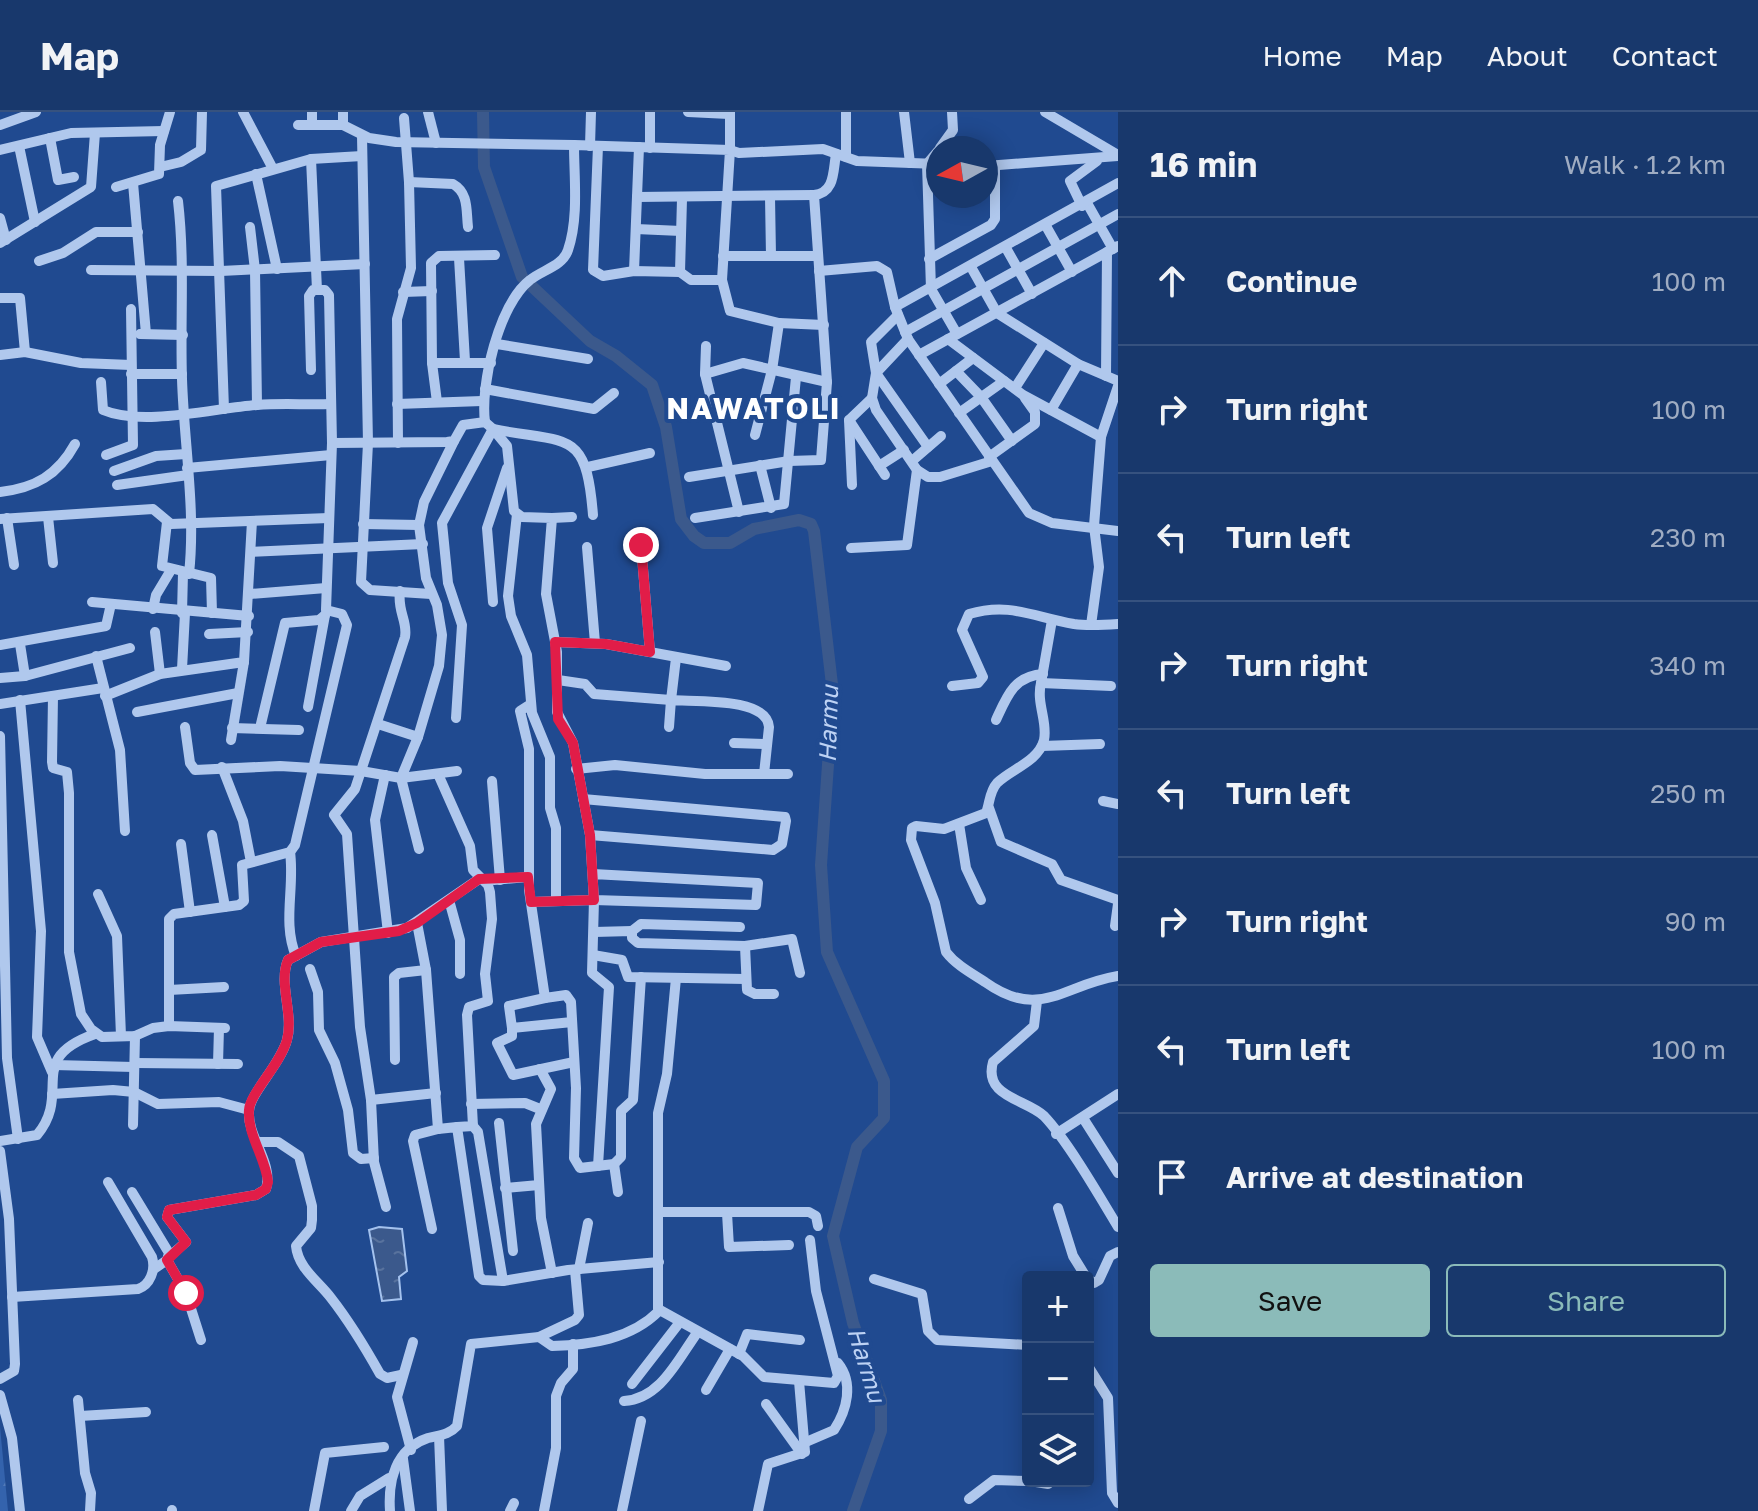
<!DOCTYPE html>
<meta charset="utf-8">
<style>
:root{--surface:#18386c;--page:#254374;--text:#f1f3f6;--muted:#9facc2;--line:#36527f;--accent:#8bbbb9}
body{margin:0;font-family:"Golos Text",sans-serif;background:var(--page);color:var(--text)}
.controls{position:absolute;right:24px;bottom:24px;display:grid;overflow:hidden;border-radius:8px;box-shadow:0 4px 20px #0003}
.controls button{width:72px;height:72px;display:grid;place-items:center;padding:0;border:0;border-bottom:2px solid var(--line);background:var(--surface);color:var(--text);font:40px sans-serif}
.compass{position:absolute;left:926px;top:24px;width:72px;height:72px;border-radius:50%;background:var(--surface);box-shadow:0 4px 20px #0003;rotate:262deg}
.stop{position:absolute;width:24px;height:24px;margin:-18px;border:6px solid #e11d48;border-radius:50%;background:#fff}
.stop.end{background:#e11d48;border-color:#fff;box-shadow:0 2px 8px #0008}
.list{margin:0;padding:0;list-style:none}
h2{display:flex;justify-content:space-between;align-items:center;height:104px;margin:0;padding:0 32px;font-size:34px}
h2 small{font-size:26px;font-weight:400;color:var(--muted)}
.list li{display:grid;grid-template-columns:52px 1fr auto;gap:24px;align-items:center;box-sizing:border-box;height:128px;padding:0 32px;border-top:2px solid var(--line)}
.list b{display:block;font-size:30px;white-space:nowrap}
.list em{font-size:26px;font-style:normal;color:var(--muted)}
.actions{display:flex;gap:16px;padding:24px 32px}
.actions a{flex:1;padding:18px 0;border:2px solid var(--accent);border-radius:8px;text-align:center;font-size:28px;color:var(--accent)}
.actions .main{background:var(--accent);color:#111}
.icon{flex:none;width:44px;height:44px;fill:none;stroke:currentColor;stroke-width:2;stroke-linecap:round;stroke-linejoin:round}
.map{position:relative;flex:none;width:1118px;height:1399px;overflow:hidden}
header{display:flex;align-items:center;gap:48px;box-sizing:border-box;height:112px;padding:0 40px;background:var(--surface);border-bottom:2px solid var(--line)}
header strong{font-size:38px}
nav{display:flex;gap:44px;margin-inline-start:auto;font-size:28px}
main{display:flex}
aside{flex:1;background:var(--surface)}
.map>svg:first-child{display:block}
.forest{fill:url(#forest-firs)}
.water{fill:url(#water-ripples);stroke:#a4c2ee;stroke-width:2}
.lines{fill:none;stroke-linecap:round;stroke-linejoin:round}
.river{stroke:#3b598c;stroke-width:12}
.minor{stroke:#b0c8ed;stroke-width:10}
.route{stroke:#e11d48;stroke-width:10}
.labels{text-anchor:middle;stroke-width:8;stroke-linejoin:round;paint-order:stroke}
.water-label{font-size:24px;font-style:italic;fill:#bdd2f4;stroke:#204a90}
.district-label{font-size:30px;font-weight:bold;letter-spacing:2px;fill:#fff;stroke:#204a90}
</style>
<header>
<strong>Map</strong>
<nav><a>Home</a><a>Map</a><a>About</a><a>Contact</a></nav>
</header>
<main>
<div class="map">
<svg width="1118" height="1399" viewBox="0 0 1118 1399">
<defs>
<pattern id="forest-firs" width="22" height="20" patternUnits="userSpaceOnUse" patternTransform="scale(2)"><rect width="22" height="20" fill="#3463ad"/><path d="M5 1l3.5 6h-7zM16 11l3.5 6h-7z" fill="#527ab9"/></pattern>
<pattern id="water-ripples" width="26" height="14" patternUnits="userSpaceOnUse" patternTransform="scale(2)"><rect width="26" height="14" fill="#3b598c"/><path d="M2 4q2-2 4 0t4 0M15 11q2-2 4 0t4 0" fill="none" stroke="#58729d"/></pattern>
</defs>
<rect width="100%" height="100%" fill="#204a90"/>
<!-- forest -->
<polygon class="forest" points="0,1315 8,1399 0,1399"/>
<!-- water -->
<polygon class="water" points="379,1115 402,1117 407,1159 399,1165 401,1187 382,1189 369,1118"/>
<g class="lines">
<!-- river -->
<polyline class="river" points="483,0 484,55 522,165 590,229 616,244 652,273 666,315 681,407 694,424 704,431 730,431 754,417 799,408 811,412 814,419 833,581 821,753 827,840 884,969 884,1006 857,1035 833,1124 853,1211 881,1288 881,1319 853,1399"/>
<!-- minor -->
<g class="minor">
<polyline points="243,0 272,55"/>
<polyline points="428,0 436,31"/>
<polyline points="688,0 729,2"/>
<polyline points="730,0 730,38 739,41 823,37 857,49 938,52"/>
<polyline points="904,0 910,51"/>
<polyline points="1045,0 1118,43"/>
<polyline points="404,6 409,70"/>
<polyline points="312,12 312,0"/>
<polyline points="0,13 36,0"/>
<polyline points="298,13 343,13 369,26 396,30 574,33"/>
<polyline points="343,13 343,0"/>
<polyline points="362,24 368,331 361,470 370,478 431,482"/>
<polyline points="50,26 58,68 74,65"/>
<polyline points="19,34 35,110"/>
<polyline points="590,34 591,0"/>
<polyline points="598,34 593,158 603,164 634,159 680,160 691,168 722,168"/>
<polyline points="650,36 650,0"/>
<polyline points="940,36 953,18 952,0"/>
<polyline points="0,38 71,21 164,19"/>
<polyline points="938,39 927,52 931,177 957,222"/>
<polyline points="846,45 846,0"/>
<polyline points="311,47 317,178"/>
<polyline points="986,54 1118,44"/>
<polyline points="160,55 181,50 201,38 202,0"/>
<polyline points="256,62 277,157"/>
<polyline points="133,71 146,222"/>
<polyline points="116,75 159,62 160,33 170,0"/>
<polyline points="637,85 814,83"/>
<polyline points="770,85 771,144"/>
<path d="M178,89C185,149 180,207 182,267C184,332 196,398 189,462"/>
<polyline points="1087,91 1113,137"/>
<polyline points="1082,94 1070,69 1097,49"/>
<polyline points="0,106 6,128"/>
<polyline points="1046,114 1072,160"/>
<polyline points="250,115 255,158 257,293"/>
<polyline points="636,117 681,119"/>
<polyline points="0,131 91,75 95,21"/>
<polyline points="1006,136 1032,182"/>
<polyline points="723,144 816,144"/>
<polyline points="459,146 465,249"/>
<polyline points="929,147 991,113 995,107 995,54"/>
<polyline points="39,149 63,141 96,120 138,120"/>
<polyline points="971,155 997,201 1078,252 1118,269"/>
<polyline points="91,158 221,159 365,152"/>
<polyline points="634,159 639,35"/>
<polyline points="819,159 877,154 887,160 895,195 908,227 1029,401 1052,411 1118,419"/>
<polyline points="680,160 682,87"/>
<polyline points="403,180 432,179"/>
<polyline points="0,186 20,186 25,240"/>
<polyline points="895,195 1118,71"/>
<polyline points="898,203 871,230 876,261 928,335"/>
<polyline points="905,220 1118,102"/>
<polyline points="140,222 183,223"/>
<polyline points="908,227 876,261 872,286 876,298 917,358 928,365 940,365 992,349"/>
<polyline points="948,227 1023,283 1101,325"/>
<polyline points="497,232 588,247"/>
<polyline points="706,234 705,262 739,400"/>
<polyline points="0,243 25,240 81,251 131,253"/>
<polyline points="919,243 1118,134"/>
<polyline points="432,251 491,251"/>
<polyline points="956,259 981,285 1012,329"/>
<polyline points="131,262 182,262"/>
<polyline points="705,262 743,251 827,270"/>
<polyline points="1106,264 1107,140"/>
<path d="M101,270L103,298C143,315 215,296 257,293C281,291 307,293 331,292"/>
<polyline points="939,272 973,246"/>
<polyline points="1015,276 1044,231"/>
<polyline points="485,277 594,297 614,281"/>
<polyline points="437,290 432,251 431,151 439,144 495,143"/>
<polyline points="397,292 482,289"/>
<polyline points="224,297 216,74 311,47 362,44"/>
<polyline points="1051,298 1078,252"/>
<polyline points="959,301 1004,269"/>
<polyline points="849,308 885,363"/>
<path d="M485,310C480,272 499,192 530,168C542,158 563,154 568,138C579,106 574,65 574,33L730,38L722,168L730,199L779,211L824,213"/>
<polyline points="755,323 772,258 779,211"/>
<path d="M332,331L447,330L454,329L463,313L485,310L493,317C569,332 586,316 593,403"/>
<path d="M398,331L397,207L411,156L409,70L453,72C469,81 466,99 468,115"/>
<polyline points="106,343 133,333 131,197"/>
<polyline points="989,345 1035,312 1035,300 1025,286"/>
<polyline points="912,349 941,324"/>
<polyline points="760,353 771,396"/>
<polyline points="879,354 904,338"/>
<polyline points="588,355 650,341"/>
<polyline points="187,356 331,343"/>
<polyline points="114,359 156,344 186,342"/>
<path d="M689,365L789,349L821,348L827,270L814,83C835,81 833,59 836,42"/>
<polyline points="117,373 188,363"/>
<polyline points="852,373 849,308 872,286"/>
<path d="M0,380C35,376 58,363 75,332"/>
<polyline points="517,402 508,484 511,504 527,543 532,601 550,645 550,696 556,716 556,788"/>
<polyline points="48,405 53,451"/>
<polyline points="7,406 14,453"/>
<polyline points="552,406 572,405"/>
<polyline points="695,406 784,392 796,265"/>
<polyline points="0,407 153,397 171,412 329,406"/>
<polyline points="167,410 162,454 211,466 212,501"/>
<polyline points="363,412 419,413"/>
<polyline points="641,433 650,540"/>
<polyline points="587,435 595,531"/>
<polyline points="851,436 907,433 917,358"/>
<polyline points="251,440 423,432"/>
<polyline points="250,482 326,476"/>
<polyline points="92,490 249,504"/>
<polyline points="493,490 487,416 507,356"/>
<polyline points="153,497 156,483 171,458"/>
<polyline points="182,501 183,461"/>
<polyline points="1052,508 1041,571 1111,574"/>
<polyline points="1091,513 1099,455 1094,414 1101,325 1118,274"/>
<polyline points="155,520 160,562"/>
<polyline points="209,522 248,520"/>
<polyline points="555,530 606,532 726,554"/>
<polyline points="20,532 25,564"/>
<polyline points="0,533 106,514 111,492"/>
<polyline points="96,544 120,638 125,719"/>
<polyline points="182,557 185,501"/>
<polyline points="0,566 25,564 130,536"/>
<polyline points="558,568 585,572 594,582 671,588 676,546"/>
<path d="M1041,571C1036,591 1048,610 1044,628C1038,650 1011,657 997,671C989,680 990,691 986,701L944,717L916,714L912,716L911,728L935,791L946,840C956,853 971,861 985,870C1040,909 1062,873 1118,864"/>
<path d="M952,574L978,571L983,565L962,518L969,502C1010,490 1033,505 1074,512C1088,514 1103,513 1118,512"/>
<polyline points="53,584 52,650 53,656 67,660 69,681 69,840 81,902 91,917 102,925 135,924 153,916 169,914 225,916"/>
<polyline points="105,584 160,562 244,550 252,409"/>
<polyline points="20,588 41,819 37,925 52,960"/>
<polyline points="0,592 103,576"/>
<polyline points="531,592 520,599 529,637 529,778 545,886 566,883 571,890 576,976 574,1046 580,1056 614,1052 621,1045 621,999 633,988 641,865"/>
<polyline points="308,595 325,503"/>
<polyline points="137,600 238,581"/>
<polyline points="456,606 462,513 448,471 442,411 493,317 507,334 514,399 522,405 552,406 546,482 557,540 557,600 573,631 590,723 594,788 756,793 758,771 593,762"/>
<path d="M996,608C1007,584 1014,564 1043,562"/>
<polyline points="378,612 418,625"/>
<polyline points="185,615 190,651 195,658 280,654 361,659 401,666 457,659"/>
<path d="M669,615L671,588C695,590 767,585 769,615L764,662"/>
<polyline points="232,616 299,618"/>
<polyline points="260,616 285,511 319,508 325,503"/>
<polyline points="0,624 7,946 18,1027"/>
<polyline points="231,628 244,550"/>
<polyline points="734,631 767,632"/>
<polyline points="1042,634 1100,632"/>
<polyline points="222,655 243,709 251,750"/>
<polyline points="576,657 615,653 705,662 788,662"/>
<polyline points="438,662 470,734 473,758 488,773 490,780 492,807 485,862 488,889 469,895 467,903 473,1014 457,1015"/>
<polyline points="385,663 375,708 388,821"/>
<polyline points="492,669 500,768"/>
<polyline points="583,687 785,705 786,709 782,732 773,738 590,723"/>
<polyline points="1103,689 1118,692"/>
<polyline points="989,696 1001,730 1052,752 1061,768 1118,788"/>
<polyline points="959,712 966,756 981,788"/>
<polyline points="212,723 225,795"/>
<polyline points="181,732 190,800"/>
<polyline points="419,737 401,666 418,625 439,554 442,523 437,493 426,466 419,413 424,390 454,329"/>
<path d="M290,740C295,775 282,811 296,844"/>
<polyline points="494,768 528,765"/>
<polyline points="98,782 117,824 121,924"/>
<polyline points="449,788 460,828 460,862"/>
<polyline points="531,790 594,788 592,861 609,875 598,1054"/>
<polyline points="417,811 426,858 438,1017 415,1023 413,1029 432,1117"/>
<polyline points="1115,814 1118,792"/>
<polyline points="632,819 641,812 740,815"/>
<polyline points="594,820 632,819 632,826 638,831 745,834 792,827 800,861"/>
<polyline points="745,834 747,878 755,882 774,882"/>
<polyline points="593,843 622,848 628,865 746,867"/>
<polyline points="310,857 318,880 319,918 335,951 348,998 353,1041 361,1047 374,1046"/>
<polyline points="676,866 667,962 658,1001 658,1197 743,1244 764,1265 834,1271 838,1264 816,1179 810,1128"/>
<polyline points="169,878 224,875"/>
<polyline points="545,886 509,894 512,916 572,910"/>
<path d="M1037,889L1034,914L993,950C983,985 1026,987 1044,1004C1067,1028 1100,1085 1118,1115"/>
<polyline points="169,914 169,807 174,802 239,793 244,789 242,753 290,740 295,733 347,513 342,502 326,498 332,331 329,183 325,178 313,178 309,184 311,258"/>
<polyline points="512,916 512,924 497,931 513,963 574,950"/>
<polyline points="395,948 394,865 399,861 426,858"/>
<polyline points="135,951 238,952"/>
<polyline points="218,952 219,916"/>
<polyline points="54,953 134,955"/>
<polyline points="540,957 551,977 536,1012 541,1106 552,1161"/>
<polyline points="52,982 113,978 134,980 158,992 219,990 249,998"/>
<polyline points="371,988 436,981"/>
<polyline points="471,992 525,991 540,997"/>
<polyline points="1083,1006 1118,1061"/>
<polyline points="499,1011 513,1139"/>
<polyline points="133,1013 135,924"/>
<polyline points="473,1014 478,1020 503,1169"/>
<polyline points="438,1017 457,1015 479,1164 483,1168 503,1169 568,1158 659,1150"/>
<polyline points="1056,1022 1118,982"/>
<path d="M0,1029L37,1023C73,980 24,947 95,922"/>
<path d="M257,1030H278L299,1044L312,1094V1108L311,1116L296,1134C298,1156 319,1170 331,1186C349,1209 366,1237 380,1262L387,1266L401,1263"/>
<polyline points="0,1039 9,1107 15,1252 14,1259 0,1267"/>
<polyline points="614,1052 618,1080"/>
<polyline points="505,1076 539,1073"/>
<polyline points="132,1080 169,1141 167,1148 154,1157"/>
<path d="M386,1095L374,1050L371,988L360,915L347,722L334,703L355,677L405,525C408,509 397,500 400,479"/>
<polyline points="1058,1096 1073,1144 1086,1165"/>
<polyline points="658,1100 809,1100 816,1104 818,1114"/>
<polyline points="727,1101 729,1135 789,1133"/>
<path d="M169,1145L186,1130L167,1105L169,1098L256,1083L266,1077C274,1051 247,1025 249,999C250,981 280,953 287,928C294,903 278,871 288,848L321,830L407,816L479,767"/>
<polyline points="167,1148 186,1181 201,1228"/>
<polyline points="579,1157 588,1111"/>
<polyline points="874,1167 922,1182 928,1219 937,1228 1028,1233"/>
<polyline points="1088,1167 1094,1171 1099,1168 1110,1144 1118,1140"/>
<path d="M12,1185L138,1177C150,1173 156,1158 152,1145L108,1070"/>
<path d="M539,1225L552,1234C591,1233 631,1227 659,1199"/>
<polyline points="739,1242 747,1222 800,1228"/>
<polyline points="1088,1254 1108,1286 1112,1381 1118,1391"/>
<polyline points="632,1272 680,1210"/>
<polyline points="706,1278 730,1237"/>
<polyline points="0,1283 12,1326 20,1399"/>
<polyline points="78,1288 85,1361 91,1381 90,1399"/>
<path d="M624,1289C660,1287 677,1249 697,1221"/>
<polyline points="766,1292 802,1342"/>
<polyline points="80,1304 146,1300"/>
<polyline points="439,1324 442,1399"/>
<path d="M806,1330L834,1318C847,1298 854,1271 838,1251"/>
<polyline points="411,1338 397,1285 413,1230"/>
<polyline points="403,1347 410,1399"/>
<polyline points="1030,1369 1048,1372 1052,1369"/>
<polyline points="969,1387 994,1368 1028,1369"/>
<polyline points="172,1399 172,1398"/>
<polyline points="314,1399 325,1341 384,1335"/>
<polyline points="351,1399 360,1384 389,1366"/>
<path d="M390,1399C388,1369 395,1337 428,1326C439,1323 449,1323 457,1314L471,1232L539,1225L575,1208L579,1203L575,1158"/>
<polyline points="510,1399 514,1391"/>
<polyline points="544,1399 556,1336 556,1284 561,1271 573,1257 573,1232"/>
<polyline points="622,1399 641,1309"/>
<polyline points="758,1399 768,1352 805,1340 799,1269"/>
</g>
</g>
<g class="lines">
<!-- route -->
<path class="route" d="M186,1181L167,1148L186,1130L167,1105L169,1098L256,1083L266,1077L268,1070C266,1047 247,1022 249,998C250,981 280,953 287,928C294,902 278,871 288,848L321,830L399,819L417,811L479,767L528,765L531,790L594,788L590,723L573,631L558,607L555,530L606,532L650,540L641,433"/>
</g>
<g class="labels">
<!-- water labels -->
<g class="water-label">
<text transform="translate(829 612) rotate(-88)" y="8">Harmu</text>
<text transform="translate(866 1253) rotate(73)" y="8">Harmu</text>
</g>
<!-- district labels -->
<g class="district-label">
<text x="754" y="307">NAWATOLI</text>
</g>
</g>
</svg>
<div class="controls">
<button>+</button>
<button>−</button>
<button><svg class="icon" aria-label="layers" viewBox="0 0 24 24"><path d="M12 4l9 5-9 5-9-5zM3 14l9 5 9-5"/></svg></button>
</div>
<svg class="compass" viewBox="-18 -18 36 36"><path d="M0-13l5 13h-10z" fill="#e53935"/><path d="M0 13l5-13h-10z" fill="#9facc2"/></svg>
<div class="stop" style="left:186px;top:1181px"></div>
<div class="stop end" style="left:641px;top:433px"></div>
</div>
<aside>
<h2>16 min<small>Walk · 1.2 km</small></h2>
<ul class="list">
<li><svg class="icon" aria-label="ahead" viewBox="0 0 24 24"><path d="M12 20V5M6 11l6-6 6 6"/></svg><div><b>Continue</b></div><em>100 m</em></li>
<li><svg class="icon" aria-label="right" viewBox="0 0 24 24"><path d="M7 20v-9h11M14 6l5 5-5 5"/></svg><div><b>Turn right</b></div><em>100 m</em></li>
<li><svg class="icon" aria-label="left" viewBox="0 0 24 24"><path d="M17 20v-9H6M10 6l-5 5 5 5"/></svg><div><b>Turn left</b></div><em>230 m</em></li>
<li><svg class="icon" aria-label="right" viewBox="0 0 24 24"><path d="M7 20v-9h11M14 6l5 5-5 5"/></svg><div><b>Turn right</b></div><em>340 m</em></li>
<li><svg class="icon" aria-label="left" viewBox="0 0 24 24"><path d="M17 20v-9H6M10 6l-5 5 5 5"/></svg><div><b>Turn left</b></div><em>250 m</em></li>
<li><svg class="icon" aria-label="right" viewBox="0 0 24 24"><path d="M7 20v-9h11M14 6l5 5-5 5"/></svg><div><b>Turn right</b></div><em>90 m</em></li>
<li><svg class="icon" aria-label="left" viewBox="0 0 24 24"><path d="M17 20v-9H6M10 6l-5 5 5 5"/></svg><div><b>Turn left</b></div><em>100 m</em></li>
<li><svg class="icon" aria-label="arrive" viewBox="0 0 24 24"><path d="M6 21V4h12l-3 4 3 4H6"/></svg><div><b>Arrive at destination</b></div></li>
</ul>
<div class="actions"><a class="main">Save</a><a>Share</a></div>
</aside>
</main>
